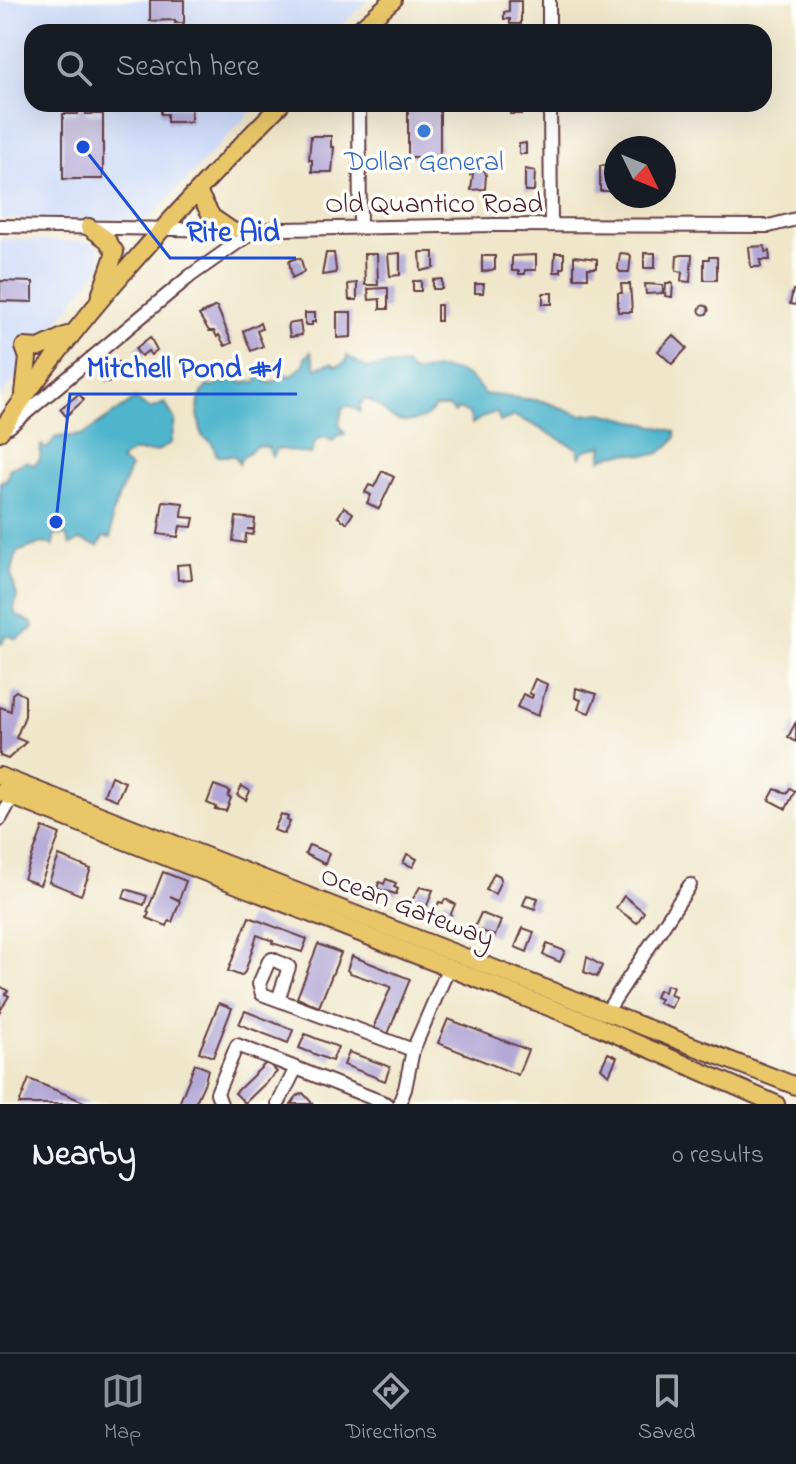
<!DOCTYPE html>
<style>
:root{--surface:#171b24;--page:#20242c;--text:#f1f3f6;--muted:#9ea1a6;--line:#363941;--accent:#8c9099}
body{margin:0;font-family:"Indie Flower",sans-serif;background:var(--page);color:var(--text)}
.compass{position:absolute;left:604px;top:136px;width:72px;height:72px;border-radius:50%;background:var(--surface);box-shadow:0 8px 32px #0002;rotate:133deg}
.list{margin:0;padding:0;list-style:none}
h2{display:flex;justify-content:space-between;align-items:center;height:104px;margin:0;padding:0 32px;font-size:34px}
h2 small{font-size:26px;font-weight:400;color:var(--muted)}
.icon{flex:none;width:44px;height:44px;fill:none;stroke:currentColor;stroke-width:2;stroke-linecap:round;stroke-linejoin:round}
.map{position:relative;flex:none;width:796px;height:1104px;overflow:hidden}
.search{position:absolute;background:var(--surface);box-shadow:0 8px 32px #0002;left:24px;right:24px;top:24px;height:88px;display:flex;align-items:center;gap:20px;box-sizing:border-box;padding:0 28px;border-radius:24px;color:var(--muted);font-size:30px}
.sheet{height:248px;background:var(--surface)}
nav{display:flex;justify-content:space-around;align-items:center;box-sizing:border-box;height:112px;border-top:2px solid var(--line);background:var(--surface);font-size:22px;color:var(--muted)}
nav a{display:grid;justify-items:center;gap:4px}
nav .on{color:var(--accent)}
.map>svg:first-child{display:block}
.built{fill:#cddbfa}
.water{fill:#4fb5cd;stroke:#4c6a7c;stroke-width:2}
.building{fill:#b2a7d6}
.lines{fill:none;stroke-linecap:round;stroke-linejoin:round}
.minor-casing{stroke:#633d43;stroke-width:16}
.major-casing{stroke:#633d43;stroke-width:20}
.minor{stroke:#fff;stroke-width:12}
.major{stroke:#e9c769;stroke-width:16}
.shop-dot{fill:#3f7fe0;stroke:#fdfcf7;stroke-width:3}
.labels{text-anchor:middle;stroke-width:7;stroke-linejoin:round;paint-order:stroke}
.shop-label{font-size:28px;fill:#366cbe;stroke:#fdfcf7}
.street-label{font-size:28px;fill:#4a1f2b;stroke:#fdfcf7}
.leader{fill:none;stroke:#1d4ed8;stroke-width:3}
.callout-dot{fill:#1d4ed8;stroke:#fdfcf7;stroke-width:3}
.callout-label{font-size:30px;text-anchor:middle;font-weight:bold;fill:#1d4ed8;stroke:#fdfcf7;stroke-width:7;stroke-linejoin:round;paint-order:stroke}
</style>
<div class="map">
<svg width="796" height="1104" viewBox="0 0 796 1104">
<rect width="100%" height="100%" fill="#fdfcf7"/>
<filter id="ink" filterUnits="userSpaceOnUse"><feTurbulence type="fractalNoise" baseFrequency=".0125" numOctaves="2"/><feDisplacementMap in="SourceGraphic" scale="16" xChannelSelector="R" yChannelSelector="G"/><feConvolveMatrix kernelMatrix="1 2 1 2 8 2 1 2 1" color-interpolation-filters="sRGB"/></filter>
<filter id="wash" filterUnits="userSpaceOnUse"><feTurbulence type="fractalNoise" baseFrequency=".006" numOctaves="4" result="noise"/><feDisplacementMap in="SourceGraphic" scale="32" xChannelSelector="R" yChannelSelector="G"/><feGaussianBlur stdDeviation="1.8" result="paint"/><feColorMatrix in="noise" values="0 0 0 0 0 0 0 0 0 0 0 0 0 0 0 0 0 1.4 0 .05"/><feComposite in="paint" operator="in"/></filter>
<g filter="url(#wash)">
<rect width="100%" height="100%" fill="#f0e7cb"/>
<!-- built -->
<g class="built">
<polygon points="0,0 369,0 334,32 32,32 32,104 258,104 150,218 121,220 0,219"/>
<polygon points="0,239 90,242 98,246 102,263 0,399"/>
</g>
<!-- water -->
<g class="water">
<path d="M311,352L316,368L331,363L337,366L346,362L347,356L367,368L405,364L413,373C442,366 467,366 484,394L543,401L581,415L602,413L675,431L676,437C656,465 646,451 619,454C613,454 607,457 601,459L603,446L585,450L580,457L577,448C555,438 537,425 514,416L500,422L497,412L484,416L472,424L469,413L457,409L455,413L449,407H435C427,421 407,425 393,418C382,412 382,404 365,399L360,404V412L350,406L343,407L339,424L345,434L339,435L333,441L325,437L316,440L311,454C299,454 286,448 275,449V454L272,457L268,447L256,446L241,459L239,464L235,456H217L212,443L202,436C198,418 194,401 207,386L216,387L218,383H229L234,378L231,372L243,384L248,381L257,382L258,373L268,383L278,380L285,373L290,377L304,365L305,358Z"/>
<polygon points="135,399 150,409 165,403 175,420 171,443 156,452 131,452 120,460 130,468 112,514 111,538 103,537 98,546 80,540 71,545 66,535 54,536 54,545 42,543 17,552 11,575 17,596 14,610 16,615 32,623 33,628 17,639 6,635 2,644 0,643 0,482 8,478 9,469 27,461 34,465 40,459 41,445 47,449 56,437 83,435"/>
</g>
<g id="blocks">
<!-- building -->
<g class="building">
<polygon points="150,0 184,0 184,23 175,23 175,20 150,21"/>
<polygon points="509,1 521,1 521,24 510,24 510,19 504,19 504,12 509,11"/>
<rect x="408" y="104" width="32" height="53"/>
<polygon points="509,104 522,104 522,114 510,114"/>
<polygon points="78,107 86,107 86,114 103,114 103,179 63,179 63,114 78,114"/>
<polygon points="161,108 191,108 191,122 167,122 167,114 161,114"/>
<polygon points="311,136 331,136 331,147 334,147 332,172 312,172 312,160 309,160"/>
<polygon points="526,143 526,154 519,154 519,144"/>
<polygon points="604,165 613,166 614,191 600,191 600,166"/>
<polygon points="483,166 486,175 485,189 471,190 473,174 470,175 470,168"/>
<polygon points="525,169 535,171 534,191 525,191"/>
<polygon points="765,246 765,252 769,251 770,260 760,260 761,267 751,267 749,247"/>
<polygon points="420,252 434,252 434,268 421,271"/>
<polygon points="326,253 334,253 336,270 335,273 322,275"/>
<polygon points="400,253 400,275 390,276 388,254"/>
<polygon points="555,253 564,253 564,268 561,268 561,272 554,272"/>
<polygon points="620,253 629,254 631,256 629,272 620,272 618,269"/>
<rect x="644" y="253" width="11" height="15"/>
<polygon points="364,254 377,254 378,285 365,285"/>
<polygon points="536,255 536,270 525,270 525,274 519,274 519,271 512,271 512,256"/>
<polygon points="682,255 692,255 690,282 681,281 682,272 676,271 677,256"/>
<polygon points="482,256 495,256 495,269 482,272"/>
<polygon points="574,256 597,259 597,268 588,268 588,278 574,278"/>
<polygon points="709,257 717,257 717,280 704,280 704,259 709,259"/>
<polygon points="297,258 301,259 304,272 292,278 289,261"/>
<polygon points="442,279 442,289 433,289 433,280"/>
<polygon points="0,281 33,282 33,302 0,301"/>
<rect x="413" y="281" width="8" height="10"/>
<polygon points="357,283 357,300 349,300 348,284"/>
<polygon points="666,283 673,283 672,297 665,296"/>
<polygon points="475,284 484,284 483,293 475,293"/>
<polygon points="621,284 630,284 632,312 618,312 618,293 622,293"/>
<polygon points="645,284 663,285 663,293 646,294"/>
<polygon points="385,288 388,288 388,309 380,309 380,299 369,300 368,289"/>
<polygon points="793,290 796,291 796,305 790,304"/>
<rect x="543" y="293" width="9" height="11"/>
<rect x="437" y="305" width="4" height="16"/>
<circle cx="704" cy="310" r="4.5"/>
<polygon points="214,307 217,307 232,343 225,346 219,335 217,337 214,331 209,331 199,315"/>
<polygon points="337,312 351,312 351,337 337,338"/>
<polygon points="305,313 315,313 315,322 312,322 312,325 305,325"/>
<polygon points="300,322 302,335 290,337 288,324"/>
<polygon points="260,323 262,329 257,331 263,346 251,351 243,331"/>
<polygon points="673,335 687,348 672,364 658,351"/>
<polygon points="150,337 157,350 151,355 148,351 141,356 135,349"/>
<polygon points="118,362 125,370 108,383 102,376"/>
<polygon points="79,394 84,400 66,416 60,409"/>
<polygon points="382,471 394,477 379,509 367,503 371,495 365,492 369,485 374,487"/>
<polygon points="163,501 183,503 182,517 194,518 192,527 180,526 178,537 158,534"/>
<polygon points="344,507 353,513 347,523 338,517"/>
<polygon points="236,517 255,519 254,529 247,529 254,530 253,535 246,534 245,543 233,541"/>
<polygon points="190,564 192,579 178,580 177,565"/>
<polygon points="535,679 547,684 538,716 517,707 523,694 532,698 533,695 529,693"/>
<polygon points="576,688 597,694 589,713 578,709 581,700 575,698"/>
<polygon points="16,691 25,696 25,716 16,738 26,742 8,759 0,756 0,707 11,711 12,694"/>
<polygon points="796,722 796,742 788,737"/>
<polygon points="111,776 125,782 117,800 104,795"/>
<polygon points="214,785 230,791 228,797 231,798 226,811 215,809 216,807 207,803"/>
<polygon points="242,786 250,791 246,800 237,795"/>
<polygon points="790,788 795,791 786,809 769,800 775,789 787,793"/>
<polygon points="281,814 288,817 287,820 290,822 284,834 274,830"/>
<polygon points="43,827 60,834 40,885 24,879"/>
<polygon points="309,845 329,853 325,864 305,854"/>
<polygon points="407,854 417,859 413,867 403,863"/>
<polygon points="59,856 91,869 81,895 49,882"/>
<polygon points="163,872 186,881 179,900 170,896 180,901 172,922 169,921 167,926 147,918 149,913 147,912"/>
<polygon points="494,873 500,876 501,880 495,894 486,890"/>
<polygon points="386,879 396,883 394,887 398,889 396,894 377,889 379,882 384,884"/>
<polygon points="420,887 433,890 426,908 411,902"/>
<polygon points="126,889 147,896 144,905 123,898"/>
<polygon points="527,895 538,898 535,909 523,905"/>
<polygon points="624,896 644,912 637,923 616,908"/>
<polygon points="445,899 455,904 449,919 444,917 443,920 434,913 439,902 443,903"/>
<polygon points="481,913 501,921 495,936 474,928"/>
<polygon points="249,917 307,939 302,952 272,943 273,941 257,935 245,972 241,976 228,971"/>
<polygon points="523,928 534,932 527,952 515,947"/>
<polygon points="318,944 341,953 319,1007 297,998"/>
<polygon points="547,944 565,951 560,962 543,955"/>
<polygon points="352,956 410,979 388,1034 375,1029 375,1023 391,987 350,973 347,970"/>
<polygon points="587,957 602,966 597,977 584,972"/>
<polygon points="666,985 673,987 670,995 676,997 671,1008 658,1003 660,999 655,997 658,990 664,992"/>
<polygon points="0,986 8,991 5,994 9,996 0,1011"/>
<polygon points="219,1003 232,1008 213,1057 199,1052"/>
<polygon points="245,1011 293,1030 288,1043 239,1024"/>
<polygon points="448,1019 528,1050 518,1075 438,1043"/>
<polygon points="305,1034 338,1047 332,1061 299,1048"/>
<polygon points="349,1052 390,1067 385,1081 344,1065"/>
<polygon points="608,1053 617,1057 609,1075 601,1068"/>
<polygon points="267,1062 277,1072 245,1103 235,1093"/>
<polygon points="195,1064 208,1069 205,1082 195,1104 179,1104"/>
<polygon points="29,1079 89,1104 19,1104"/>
<polygon points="303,1093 313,1104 291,1104 297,1096"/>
</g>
</g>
</g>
<g filter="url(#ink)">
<use href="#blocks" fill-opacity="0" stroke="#633d43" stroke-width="2"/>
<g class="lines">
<!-- minor casing -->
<g class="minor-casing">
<g id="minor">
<polyline points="549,0 549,32"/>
<polyline points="359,104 360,227"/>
<polyline points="550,104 551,225"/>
<polyline points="0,226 231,230 494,225 769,226 796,219"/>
<polyline points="9,427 190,276 257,229"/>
<polyline points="0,819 16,791"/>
<polyline points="278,1000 289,967 272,959 269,961 259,984 262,994 413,1050"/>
<polyline points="607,1011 690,885"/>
<polyline points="296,1068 387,1104"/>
<polyline points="221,1104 217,1093 237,1045 296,1068 278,1104"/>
<polyline points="399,1104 405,1089 413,1050 449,967"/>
</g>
</g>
<!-- major casing -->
<g class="major-casing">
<g id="major">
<polyline points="356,32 393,0"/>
<polyline points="198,192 212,217 231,230"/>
<polyline points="89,227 107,240 115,252 98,302"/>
<polyline points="24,393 28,358 24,347 39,348 67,335"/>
<path d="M0,432C80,314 181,206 281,104"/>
<polyline points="0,776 796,1086"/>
<polyline points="0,792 597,1026 776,1104"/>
</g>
</g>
<!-- minor -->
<use href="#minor" class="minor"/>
<!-- major -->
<use href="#major" class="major"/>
</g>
</g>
<!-- markers -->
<circle class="shop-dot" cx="424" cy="131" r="8"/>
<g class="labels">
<!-- shop labels -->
<g class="shop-label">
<text x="424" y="170">Dollar General</text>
</g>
<!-- street labels -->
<g class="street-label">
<text x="434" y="212">Old Quantico Road</text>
<text transform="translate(408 905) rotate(21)" y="10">Ocean Gateway</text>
</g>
</g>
<!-- callouts -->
<path class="leader" d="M83 147L170 258H296M56 522L70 394H297"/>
<g class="callout-dot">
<circle cx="83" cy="147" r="8"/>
<circle cx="56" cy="522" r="8"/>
</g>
<g class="callout-label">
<text x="233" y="241">Rite Aid</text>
<text x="184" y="377">Mitchell Pond #1</text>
</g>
</svg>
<svg class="compass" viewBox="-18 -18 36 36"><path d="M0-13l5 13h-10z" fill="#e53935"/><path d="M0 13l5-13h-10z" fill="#9ea1a6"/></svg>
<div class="search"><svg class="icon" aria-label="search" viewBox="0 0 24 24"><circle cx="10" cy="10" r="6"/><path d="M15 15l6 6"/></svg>Search here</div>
</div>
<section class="sheet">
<h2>Nearby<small>0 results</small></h2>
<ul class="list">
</ul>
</section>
<nav>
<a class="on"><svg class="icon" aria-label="map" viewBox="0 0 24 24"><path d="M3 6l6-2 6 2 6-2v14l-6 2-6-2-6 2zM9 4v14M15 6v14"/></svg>Map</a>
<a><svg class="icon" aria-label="directions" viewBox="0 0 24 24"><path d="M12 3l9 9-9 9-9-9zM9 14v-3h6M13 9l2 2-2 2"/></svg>Directions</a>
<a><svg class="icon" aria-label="saved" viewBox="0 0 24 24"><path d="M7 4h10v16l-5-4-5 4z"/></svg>Saved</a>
</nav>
